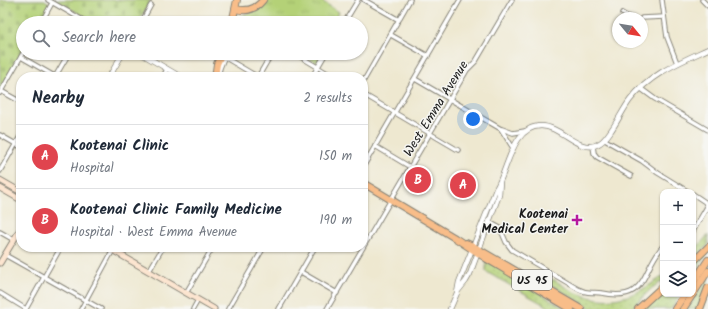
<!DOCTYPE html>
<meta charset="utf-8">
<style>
:root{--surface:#fff;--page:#f6f6f7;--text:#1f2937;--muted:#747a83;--line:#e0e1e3;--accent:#b5179e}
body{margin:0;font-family:Kalam,sans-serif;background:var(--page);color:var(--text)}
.controls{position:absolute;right:12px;bottom:12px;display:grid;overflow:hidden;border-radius:8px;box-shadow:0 1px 3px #0004}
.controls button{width:36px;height:36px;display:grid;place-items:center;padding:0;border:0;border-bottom:1px solid var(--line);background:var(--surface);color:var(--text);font:20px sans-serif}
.compass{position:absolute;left:612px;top:12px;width:36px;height:36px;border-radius:50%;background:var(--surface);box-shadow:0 1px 3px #0004;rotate:120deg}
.you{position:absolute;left:473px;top:119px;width:14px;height:14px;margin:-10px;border:3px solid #fff;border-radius:50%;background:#1a73e8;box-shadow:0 0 0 6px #1a73e833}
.badge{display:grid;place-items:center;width:26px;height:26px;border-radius:50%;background:var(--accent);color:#fff;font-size:13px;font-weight:700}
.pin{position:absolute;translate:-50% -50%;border:2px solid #fff;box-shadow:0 1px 4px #0006}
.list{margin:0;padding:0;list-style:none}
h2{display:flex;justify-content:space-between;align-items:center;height:52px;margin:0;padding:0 16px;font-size:17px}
h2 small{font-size:13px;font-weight:400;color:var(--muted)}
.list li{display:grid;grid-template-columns:26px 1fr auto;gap:12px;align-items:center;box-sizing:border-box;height:64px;padding:0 16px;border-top:1px solid var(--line)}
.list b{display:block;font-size:15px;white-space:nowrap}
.list p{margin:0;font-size:13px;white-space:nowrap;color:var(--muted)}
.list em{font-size:13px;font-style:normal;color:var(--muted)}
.icon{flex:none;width:22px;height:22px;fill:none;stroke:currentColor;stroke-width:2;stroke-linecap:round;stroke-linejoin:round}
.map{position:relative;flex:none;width:708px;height:309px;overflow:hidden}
.search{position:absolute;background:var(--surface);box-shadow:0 1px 3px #0004;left:16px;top:16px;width:352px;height:44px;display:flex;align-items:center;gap:10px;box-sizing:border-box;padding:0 14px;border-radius:22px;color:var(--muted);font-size:15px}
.panel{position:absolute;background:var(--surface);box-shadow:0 1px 3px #0004;left:16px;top:72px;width:352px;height:180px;border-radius:16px}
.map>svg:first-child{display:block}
.grass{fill:url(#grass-dots);stroke:#68764a}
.cemetery{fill:url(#cemetery-stones);stroke:#68764a}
.park{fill:url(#park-tufts);stroke:#68764a}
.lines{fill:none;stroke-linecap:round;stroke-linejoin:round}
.minor-casing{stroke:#858276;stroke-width:5.5}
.tertiary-casing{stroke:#858276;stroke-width:6}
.secondary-casing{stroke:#858276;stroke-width:7}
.trunk-casing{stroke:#858276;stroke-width:8}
.motorway-casing{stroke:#858276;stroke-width:8}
.minor{stroke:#fff;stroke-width:3.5}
.tertiary{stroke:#fff;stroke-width:4.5}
.secondary{stroke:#fce5d0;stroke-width:5}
.trunk{stroke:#f8bd89;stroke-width:6}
.motorway{stroke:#f8bd89;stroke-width:6}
.poi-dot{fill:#b5179e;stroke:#f6f6f2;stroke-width:1.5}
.labels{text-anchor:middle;stroke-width:3;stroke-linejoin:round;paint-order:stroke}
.shield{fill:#f6f6f2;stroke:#5d5d5c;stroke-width:1}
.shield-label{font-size:12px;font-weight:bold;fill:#1c1c1c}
.street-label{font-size:13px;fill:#1c1c1c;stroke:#f6f6f2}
.poi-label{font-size:13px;font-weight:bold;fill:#1c1c1c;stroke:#f6f6f2;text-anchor:end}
</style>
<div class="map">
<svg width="708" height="309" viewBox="0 0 708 309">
<defs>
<pattern id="grass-dots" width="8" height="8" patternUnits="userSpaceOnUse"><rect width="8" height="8" fill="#b4d177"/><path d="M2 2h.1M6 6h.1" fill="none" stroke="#9ab366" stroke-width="1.8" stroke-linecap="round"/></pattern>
<pattern id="cemetery-stones" width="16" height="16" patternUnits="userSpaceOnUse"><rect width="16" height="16" fill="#b4d177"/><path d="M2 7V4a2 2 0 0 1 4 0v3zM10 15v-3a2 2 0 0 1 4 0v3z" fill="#9ab366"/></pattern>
<pattern id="park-tufts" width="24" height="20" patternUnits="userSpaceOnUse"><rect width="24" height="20" fill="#b4d177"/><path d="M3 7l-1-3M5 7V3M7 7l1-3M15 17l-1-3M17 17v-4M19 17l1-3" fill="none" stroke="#9ab366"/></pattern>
</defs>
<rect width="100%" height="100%" fill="#f6f6f2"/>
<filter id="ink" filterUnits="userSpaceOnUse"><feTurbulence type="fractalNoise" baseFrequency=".025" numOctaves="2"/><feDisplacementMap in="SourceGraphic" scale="8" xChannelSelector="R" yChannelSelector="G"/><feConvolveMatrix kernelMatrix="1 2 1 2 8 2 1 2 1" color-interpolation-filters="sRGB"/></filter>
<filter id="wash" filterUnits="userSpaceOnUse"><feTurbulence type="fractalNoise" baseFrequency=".012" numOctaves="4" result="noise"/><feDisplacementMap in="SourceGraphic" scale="16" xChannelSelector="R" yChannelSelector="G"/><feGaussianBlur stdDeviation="0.9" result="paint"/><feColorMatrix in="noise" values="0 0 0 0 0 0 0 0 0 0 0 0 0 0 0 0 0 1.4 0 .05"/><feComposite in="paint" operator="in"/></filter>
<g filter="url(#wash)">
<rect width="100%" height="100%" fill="#eee8d0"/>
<!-- grass -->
<g class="grass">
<polygon points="708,235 708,245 693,259 693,252"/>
<polygon points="708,250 708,253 693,276 693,265"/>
<polygon points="486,260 566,309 552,309 490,274 486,271"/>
<path d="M663,276V281L652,288L631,309H592L550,284L553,279C561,284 570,291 580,294C612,307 637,295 663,276Z"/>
<polygon points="708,278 708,284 698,309 687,309"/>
<polygon points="663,289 663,294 681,294 671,309 641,309"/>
</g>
<!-- cemetery -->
<g class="cemetery">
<polygon points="0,0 45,0 50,4 39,23 23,23 23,51 0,90"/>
<polygon points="55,0 151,0 138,23 95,23"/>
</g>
<!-- park -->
<g class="park">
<path d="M268,0H320L339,12L333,23H248L237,19C246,10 261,14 268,0Z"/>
<polygon points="299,53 323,53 317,63"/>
</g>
</g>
<g filter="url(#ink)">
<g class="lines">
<!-- minor casing -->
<g class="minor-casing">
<g id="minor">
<polyline points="48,0 88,23"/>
<polyline points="364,0 399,20"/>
<polyline points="662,0 667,37 677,63"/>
<polyline points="702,0 708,6"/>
<polyline points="622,13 630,18"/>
<polyline points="642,18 664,17"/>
<polyline points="41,23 52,3"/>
<polyline points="141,23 151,5"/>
<polyline points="344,23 358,0"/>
<polyline points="391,35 428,56"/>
<polyline points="294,53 334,77"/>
<polyline points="21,57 56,77"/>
<polyline points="224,57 258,77"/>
<polyline points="218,76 220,68 226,53"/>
<polyline points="55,77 69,53"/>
<polyline points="163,77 167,69"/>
<polyline points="258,77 272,53"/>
<polyline points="312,77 326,53"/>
<polyline points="415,79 501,129 513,148"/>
<polyline points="363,82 410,0"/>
<polyline points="640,88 655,99 708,130"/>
<polyline points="1,91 21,102"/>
<polyline points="0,93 23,53"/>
<polyline points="363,94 458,150"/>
<polyline points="502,129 513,133 525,131"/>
<polyline points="0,135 21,147"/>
<polyline points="605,140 642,161 658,173 689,192"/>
<polyline points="375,146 410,167"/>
<polyline points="593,146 594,153 597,157 631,176"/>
<polyline points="363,167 460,0"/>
<polyline points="0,171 21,135"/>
<polyline points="693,194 705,202 707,207 693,231"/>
<path d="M489,222L500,228L506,242L512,250L578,289C589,295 592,291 602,293C648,303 641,270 663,246"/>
<polyline points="0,232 14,240"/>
<polyline points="5,255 101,309"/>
<polyline points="149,271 163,247"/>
<polyline points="301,272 337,293"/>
<polyline points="0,293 26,309"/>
<polyline points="186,293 213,247"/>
<polyline points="26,309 61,247"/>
<polyline points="81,309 113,250"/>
<polyline points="193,309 198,300"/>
<polyline points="228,309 264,247"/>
<polyline points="279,309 315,247"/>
<polyline points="327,309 467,70 476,61 512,0"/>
</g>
</g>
<!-- tertiary casing -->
<g class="tertiary-casing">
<g id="tertiary">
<polyline points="140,53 181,77"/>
<polyline points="109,77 123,53"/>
<polyline points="458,291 466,281 470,274 499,195 500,182"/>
<path d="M450,309L457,293L459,282L496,189C508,170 512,126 541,126C562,126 580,156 600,143C611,136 621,112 630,100C650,74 678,63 708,49"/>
</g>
</g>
<!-- secondary casing -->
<g class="secondary-casing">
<g id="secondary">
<polyline points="0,180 21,192"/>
<polyline points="0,188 21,200"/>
<polyline points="107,247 214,309"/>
<polyline points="0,263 21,228"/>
</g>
</g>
<!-- trunk casing -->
<g class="trunk-casing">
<g id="trunk">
<path d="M236,9C247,12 256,9 263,0"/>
<polyline points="232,23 237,0"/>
<polyline points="215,77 217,64 222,53"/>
<polyline points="363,183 455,238 487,259 571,309"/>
<polyline points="466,243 473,246 581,309"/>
</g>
</g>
<!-- motorway casing -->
<g class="motorway-casing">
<g id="motorway">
<polyline points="693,262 708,247"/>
<polyline points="693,283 708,260"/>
<polyline points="693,294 708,271"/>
<polyline points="638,309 663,286"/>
<polyline points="675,309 685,294"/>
<polyline points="683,309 693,294"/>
<polyline points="700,309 708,288"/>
</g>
</g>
<!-- minor -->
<use href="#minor" class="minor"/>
<!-- tertiary -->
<use href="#tertiary" class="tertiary"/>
<!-- secondary -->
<use href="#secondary" class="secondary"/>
<!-- trunk -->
<use href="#trunk" class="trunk"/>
<!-- motorway -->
<use href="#motorway" class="motorway"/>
</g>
</g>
<!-- markers -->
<path class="poi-dot" d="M575 214h4v4h4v4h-4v4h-4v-4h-4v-4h4z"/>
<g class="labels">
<!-- shield labels -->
<rect class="shield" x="512" y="270" width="40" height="20" rx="3"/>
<g class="shield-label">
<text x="532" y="284">US 95</text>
</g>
<!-- street labels -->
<g class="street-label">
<text transform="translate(435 108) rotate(-58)" y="5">West Emma Avenue</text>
</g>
<!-- poi labels -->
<g class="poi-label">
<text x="568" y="218">Kootenai<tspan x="568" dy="15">Medical Center</tspan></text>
</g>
</g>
</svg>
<div class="controls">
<button>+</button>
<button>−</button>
<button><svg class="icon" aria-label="layers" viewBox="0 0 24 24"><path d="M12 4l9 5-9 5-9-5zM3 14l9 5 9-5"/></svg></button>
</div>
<svg class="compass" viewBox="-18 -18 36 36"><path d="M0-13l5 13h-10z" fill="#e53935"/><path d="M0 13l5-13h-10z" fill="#747a83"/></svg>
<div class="you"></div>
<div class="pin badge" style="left:463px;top:185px;background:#e0444e">A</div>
<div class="pin badge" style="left:418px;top:180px;background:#e0444e">B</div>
<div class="search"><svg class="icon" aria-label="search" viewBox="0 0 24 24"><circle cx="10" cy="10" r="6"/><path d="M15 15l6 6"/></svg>Search here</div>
<section class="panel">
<h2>Nearby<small>2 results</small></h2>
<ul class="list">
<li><span class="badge" style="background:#e0444e">A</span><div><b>Kootenai Clinic</b><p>Hospital</p></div><em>150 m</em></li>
<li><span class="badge" style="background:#e0444e">B</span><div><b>Kootenai Clinic Family Medicine</b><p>Hospital · West Emma Avenue</p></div><em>190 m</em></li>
</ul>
</section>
</div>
